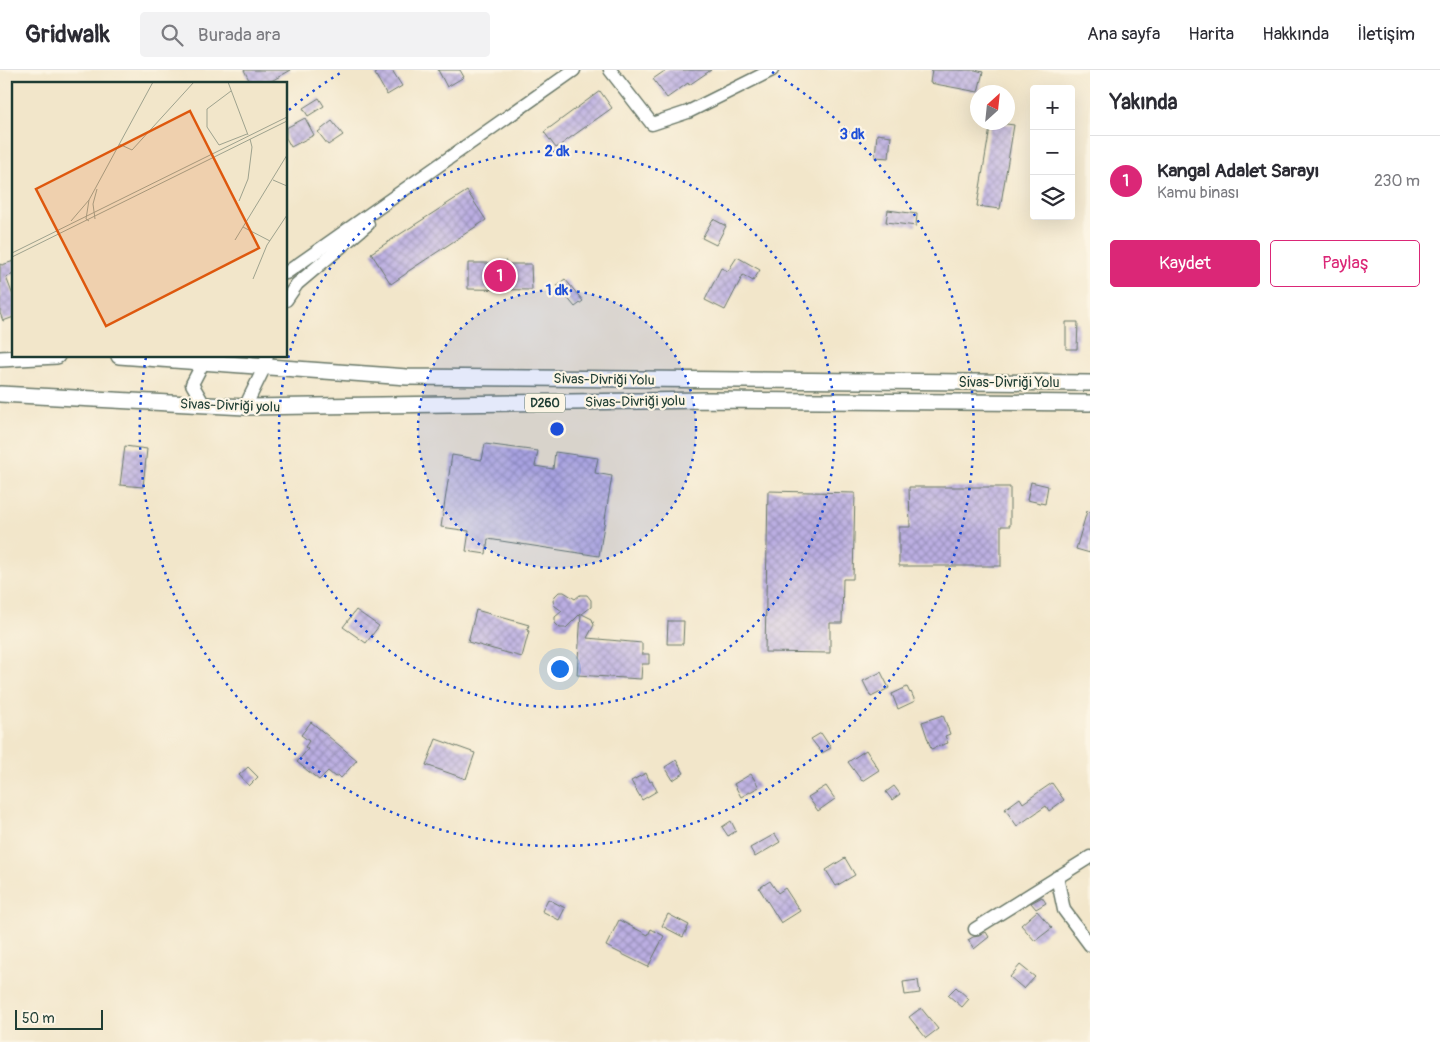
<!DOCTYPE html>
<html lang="tr">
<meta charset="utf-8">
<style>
:root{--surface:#fff;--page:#f2f2f3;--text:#2b2b33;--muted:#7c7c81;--line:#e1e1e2;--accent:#db2777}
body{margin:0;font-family:Pangolin,sans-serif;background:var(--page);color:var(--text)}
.controls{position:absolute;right:15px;top:15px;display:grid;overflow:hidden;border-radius:5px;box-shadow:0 5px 20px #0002}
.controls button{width:45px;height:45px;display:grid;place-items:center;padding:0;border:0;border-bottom:1px solid var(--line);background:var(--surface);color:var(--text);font:25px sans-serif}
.compass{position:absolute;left:970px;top:15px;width:45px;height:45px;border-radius:50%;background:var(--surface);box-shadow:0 5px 20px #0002;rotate:27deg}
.scale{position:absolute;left:15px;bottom:12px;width:88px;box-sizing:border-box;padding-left:5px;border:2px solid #1f3d34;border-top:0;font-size:14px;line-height:18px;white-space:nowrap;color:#1f3d34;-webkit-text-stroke:4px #fcf5e5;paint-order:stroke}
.you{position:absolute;left:559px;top:598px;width:18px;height:18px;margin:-12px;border:4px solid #fff;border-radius:50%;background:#1a73e8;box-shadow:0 0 0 8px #1a73e833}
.badge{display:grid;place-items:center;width:32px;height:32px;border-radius:50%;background:var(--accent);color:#fff;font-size:16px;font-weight:700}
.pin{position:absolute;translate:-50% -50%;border:2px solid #fff;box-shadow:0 1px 5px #0006}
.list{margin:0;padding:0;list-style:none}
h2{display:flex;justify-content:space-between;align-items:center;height:65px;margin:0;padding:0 20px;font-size:21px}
h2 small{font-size:16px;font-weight:400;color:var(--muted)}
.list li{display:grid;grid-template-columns:32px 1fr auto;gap:15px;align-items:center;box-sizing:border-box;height:90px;padding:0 20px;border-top:1px solid var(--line)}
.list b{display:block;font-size:19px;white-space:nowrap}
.list p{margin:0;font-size:16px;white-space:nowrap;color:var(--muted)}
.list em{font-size:16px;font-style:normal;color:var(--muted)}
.actions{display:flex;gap:10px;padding:15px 20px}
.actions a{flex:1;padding:11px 0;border:1px solid var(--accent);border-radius:5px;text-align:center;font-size:18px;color:var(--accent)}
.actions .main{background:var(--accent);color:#fff}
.icon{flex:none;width:28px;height:28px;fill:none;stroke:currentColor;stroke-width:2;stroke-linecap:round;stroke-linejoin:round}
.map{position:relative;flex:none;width:1090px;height:972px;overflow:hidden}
header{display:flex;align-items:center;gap:30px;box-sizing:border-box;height:70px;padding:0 25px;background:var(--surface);border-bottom:1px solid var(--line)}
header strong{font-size:24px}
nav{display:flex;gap:28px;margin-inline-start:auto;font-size:18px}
.search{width:350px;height:45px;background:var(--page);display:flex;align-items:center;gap:12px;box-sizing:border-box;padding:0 18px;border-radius:5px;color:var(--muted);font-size:19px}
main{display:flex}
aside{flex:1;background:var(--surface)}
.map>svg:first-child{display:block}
.building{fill:url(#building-cross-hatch)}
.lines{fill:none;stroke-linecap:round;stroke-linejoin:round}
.minor-casing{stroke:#697868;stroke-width:15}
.major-casing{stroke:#697868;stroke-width:18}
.minor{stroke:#fff;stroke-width:12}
.major{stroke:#fff;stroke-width:15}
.ring{fill:none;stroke:#1d4ed8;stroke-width:2.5;stroke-dasharray:2.5 5}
.labels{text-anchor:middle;stroke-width:4.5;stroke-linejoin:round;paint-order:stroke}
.shield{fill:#fcf5e5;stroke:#617469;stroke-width:1}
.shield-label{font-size:12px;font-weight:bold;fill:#1f3d34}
.street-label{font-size:14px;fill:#1f3d34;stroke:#fcf5e5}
.inset-road{fill:none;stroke:#9ea28e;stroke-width:1}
.view{fill:#de580e;fill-opacity:0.15;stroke:#de580e;stroke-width:2.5}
.inset-edge{fill:none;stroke:#1f3d34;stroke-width:2.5}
.centre{fill:#1d4ed8;stroke:#fcf5e5;stroke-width:2.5}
.ring-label{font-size:15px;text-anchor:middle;font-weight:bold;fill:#1d4ed8;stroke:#fcf5e5;stroke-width:4.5;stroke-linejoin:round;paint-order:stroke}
</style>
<header>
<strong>Gridwalk</strong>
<div class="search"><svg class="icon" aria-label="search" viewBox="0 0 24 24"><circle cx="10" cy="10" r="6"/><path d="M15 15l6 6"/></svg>Burada ara</div>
<nav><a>Ana sayfa</a><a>Harita</a><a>Hakkında</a><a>İletişim</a></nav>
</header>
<main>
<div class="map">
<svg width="1090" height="972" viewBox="0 0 1090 972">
<defs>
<pattern id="building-cross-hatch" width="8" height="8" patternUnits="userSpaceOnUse" patternTransform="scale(1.25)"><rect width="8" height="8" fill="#bbaee2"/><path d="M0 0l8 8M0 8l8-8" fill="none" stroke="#978fb8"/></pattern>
</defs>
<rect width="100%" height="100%" fill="#fcf5e5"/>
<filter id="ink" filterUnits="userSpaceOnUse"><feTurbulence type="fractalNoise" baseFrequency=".02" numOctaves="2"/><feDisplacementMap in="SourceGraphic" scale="10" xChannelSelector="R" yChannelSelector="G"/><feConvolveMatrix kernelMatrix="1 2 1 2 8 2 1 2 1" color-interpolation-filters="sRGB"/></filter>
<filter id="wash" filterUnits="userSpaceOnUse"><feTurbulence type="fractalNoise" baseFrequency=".0096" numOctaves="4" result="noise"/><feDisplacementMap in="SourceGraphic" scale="20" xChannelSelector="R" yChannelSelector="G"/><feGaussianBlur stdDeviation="1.12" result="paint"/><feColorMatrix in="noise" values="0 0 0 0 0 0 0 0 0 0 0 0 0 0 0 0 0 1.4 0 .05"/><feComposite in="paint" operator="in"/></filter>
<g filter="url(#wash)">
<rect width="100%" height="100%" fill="#f2e6ca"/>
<g id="blocks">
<!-- building -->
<g class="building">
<polygon points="244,0 291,0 266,14 251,14"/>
<polygon points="382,0 392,0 402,16 387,25 375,4"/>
<polygon points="438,0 460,0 464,7 447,17"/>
<polygon points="666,0 711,0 689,15 688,13 667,28 653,9"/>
<polygon points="932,0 975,0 983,2 978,22 930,13"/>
<polygon points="600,21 612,38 556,78 544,62"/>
<polygon points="319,28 324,36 308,46 303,38"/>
<polygon points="305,48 314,65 291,77 286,68 286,58"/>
<polygon points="332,51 343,65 328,75 318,62"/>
<polygon points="991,52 1014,55 1000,139 977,136"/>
<polygon points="877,64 891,66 889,88 875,87"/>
<polygon points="467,121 486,150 407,202 407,203 391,214 371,183"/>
<polygon points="888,140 917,144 916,156 886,152"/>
<polygon points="713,149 726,156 716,175 702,168"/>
<polygon points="737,187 760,200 753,211 743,205 725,240 705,230 721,198 728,201"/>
<polygon points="14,191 14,204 6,207 14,228 14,247 3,251 0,243 0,194 2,195"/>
<polygon points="497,191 506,191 506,194 531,194 532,220 468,219 468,193 497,193"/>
<polygon points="565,209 583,231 575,237 557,215"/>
<polygon points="1066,252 1078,252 1077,279 1066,279"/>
<polygon points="485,374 538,381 535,396 553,399 555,382 598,388 595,403 612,406 599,486 488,469 486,484 466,481 469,461 441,457 452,385 482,390"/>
<polygon points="125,376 147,379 143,417 120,415"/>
<polygon points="1031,412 1048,416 1045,434 1027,430"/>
<polygon points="909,417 1010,417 1010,456 1001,456 1001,496 899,496 899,457 910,457"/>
<polygon points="768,421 855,423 853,509 843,509 842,553 830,553 830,583 765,582"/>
<polygon points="1087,441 1090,442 1090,483 1076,479"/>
<polygon points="559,522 564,522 575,529 580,525 587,525 591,530 591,537 582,544 592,549 594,555 587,568 642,573 642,584 649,584 649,594 642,594 641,609 577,605 581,543 566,558 560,558 555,553 555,547 562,541 555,536 553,531 555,526"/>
<polygon points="356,540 379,556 366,573 343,557"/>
<polygon points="476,540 529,555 527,560 529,561 522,587 468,572"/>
<polygon points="668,551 684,551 683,574 667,574"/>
<polygon points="881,602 889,618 871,627 863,611"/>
<polygon points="907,617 910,623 911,622 915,631 898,639 892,624"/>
<polygon points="943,645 950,664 945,666 948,673 931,679 922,652"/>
<polygon points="311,652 357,690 341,708 338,705 335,707 328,701 319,710 297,692 308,679 305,677 309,671 301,665"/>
<polygon points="821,663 831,678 822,683 811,669"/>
<polygon points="436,669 475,683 466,709 426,695"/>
<polygon points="866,680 879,700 862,711 848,692"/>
<polygon points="676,690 684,703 673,710 665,697"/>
<polygon points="248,697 258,707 249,716 239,705"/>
<polygon points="646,703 650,712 652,711 657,721 642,730 631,711"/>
<polygon points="751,704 759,717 741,727 734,714"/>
<polygon points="1052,713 1064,730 1049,741 1046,736 1017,756 1005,739 1020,728 1023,733"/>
<polygon points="826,716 835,729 818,741 808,727"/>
<polygon points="894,716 900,724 892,730 886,722"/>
<polygon points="731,751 736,761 728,766 722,757"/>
<polygon points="775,764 780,772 755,787 750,778"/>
<polygon points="845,788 855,805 836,816 826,800"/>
<polygon points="770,811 778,823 785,818 800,841 781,853 759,818"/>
<polygon points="1042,827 1046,833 1036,839 1031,833"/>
<polygon points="548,829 565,838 559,850 542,841"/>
<polygon points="1037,841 1052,858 1035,871 1021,855"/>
<polygon points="668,844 689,855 683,867 662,856"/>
<polygon points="619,850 648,865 651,859 664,866 648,897 606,876"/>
<polygon points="986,862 989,867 974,879 968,870 973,867 979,866"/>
<polygon points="1020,895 1035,907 1024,919 1010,907"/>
<polygon points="918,910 920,923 905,925 903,912"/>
<polygon points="956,917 969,929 962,937 948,925"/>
<polygon points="921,938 938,959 926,968 909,947"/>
</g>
</g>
</g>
<g filter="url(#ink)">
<use href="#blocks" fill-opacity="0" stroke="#697868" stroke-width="1"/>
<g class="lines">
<!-- minor casing -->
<g class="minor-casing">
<g id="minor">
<polyline points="610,0 652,54 688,42 772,0"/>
<polyline points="286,203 574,0"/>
<polyline points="286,230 297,214 368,154"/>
<polyline points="204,335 192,314 203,293 209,286"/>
<polyline points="245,337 264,298 267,286"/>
<polyline points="1057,807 1064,840 1090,875"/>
<polyline points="975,859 1090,787"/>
</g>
</g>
<!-- major casing -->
<g class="major-casing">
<g id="major">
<polyline points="119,286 407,307 1090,313"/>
<polyline points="0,289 57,286"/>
<polyline points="0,324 245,337 707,330 1090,333"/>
</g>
</g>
<!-- minor -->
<use href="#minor" class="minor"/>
<!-- major -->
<use href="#major" class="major"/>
</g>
</g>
<!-- distance rings -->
<circle cx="557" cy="359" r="139" fill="#1d4ed8" fill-opacity=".12"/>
<g class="ring">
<circle cx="557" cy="359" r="139"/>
<circle cx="557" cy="359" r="278"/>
<path d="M289 40A417 417 0 0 1 342 2M772 2A417 417 0 1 1 146 287"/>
</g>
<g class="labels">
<!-- shield labels -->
<rect class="shield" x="525" y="323.5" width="40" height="19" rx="4"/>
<g class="shield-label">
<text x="545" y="337">D260</text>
</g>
<!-- street labels -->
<g class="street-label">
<text transform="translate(604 309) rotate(1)" y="5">Sivas-Divriği Yolu</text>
<text x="1009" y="317">Sivas-Divriği Yolu</text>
<text transform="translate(635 331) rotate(-1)" y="5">Sivas-Divriği yolu</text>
<text transform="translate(230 335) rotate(2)" y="5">Sivas-Divriği yolu</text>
</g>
</g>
<!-- overview -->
<g transform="translate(12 12)">
<rect width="275" height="275" fill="#f2e6ca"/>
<path class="inset-road" d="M216,0L236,53M219,9L195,27V45L207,63L235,52M107,62L120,68L182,0M261,98L275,104M227,119L236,97L240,65L238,57M83,137L81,122L85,107M59,139L77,118M77,139L74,137L77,118L141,0M231,145L258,159M223,158L275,73M0,171L275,35M0,175L275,39M241,197L255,163L275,133"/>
<path class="view" d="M178,29L247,166L94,244L24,107Z"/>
<rect width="275" height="275" class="inset-edge"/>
</g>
<circle cx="557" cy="359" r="8" class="centre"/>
<g class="ring-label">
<text x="852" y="69">3 dk</text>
<text x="557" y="86">2 dk</text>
<text x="557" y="225">1 dk</text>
</g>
</svg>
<div class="controls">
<button>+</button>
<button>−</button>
<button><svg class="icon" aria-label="layers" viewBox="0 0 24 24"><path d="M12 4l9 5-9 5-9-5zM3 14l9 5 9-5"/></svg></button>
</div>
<svg class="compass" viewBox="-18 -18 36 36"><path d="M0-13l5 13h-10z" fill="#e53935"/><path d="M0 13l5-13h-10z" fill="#7c7c81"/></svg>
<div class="scale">50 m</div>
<div class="you"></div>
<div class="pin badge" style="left:500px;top:206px">1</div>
</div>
<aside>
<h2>Yakında<small></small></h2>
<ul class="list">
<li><span class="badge">1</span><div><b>Kangal Adalet Sarayı</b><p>Kamu binası</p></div><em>230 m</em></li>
</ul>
<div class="actions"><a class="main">Kaydet</a><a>Paylaş</a></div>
</aside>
</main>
